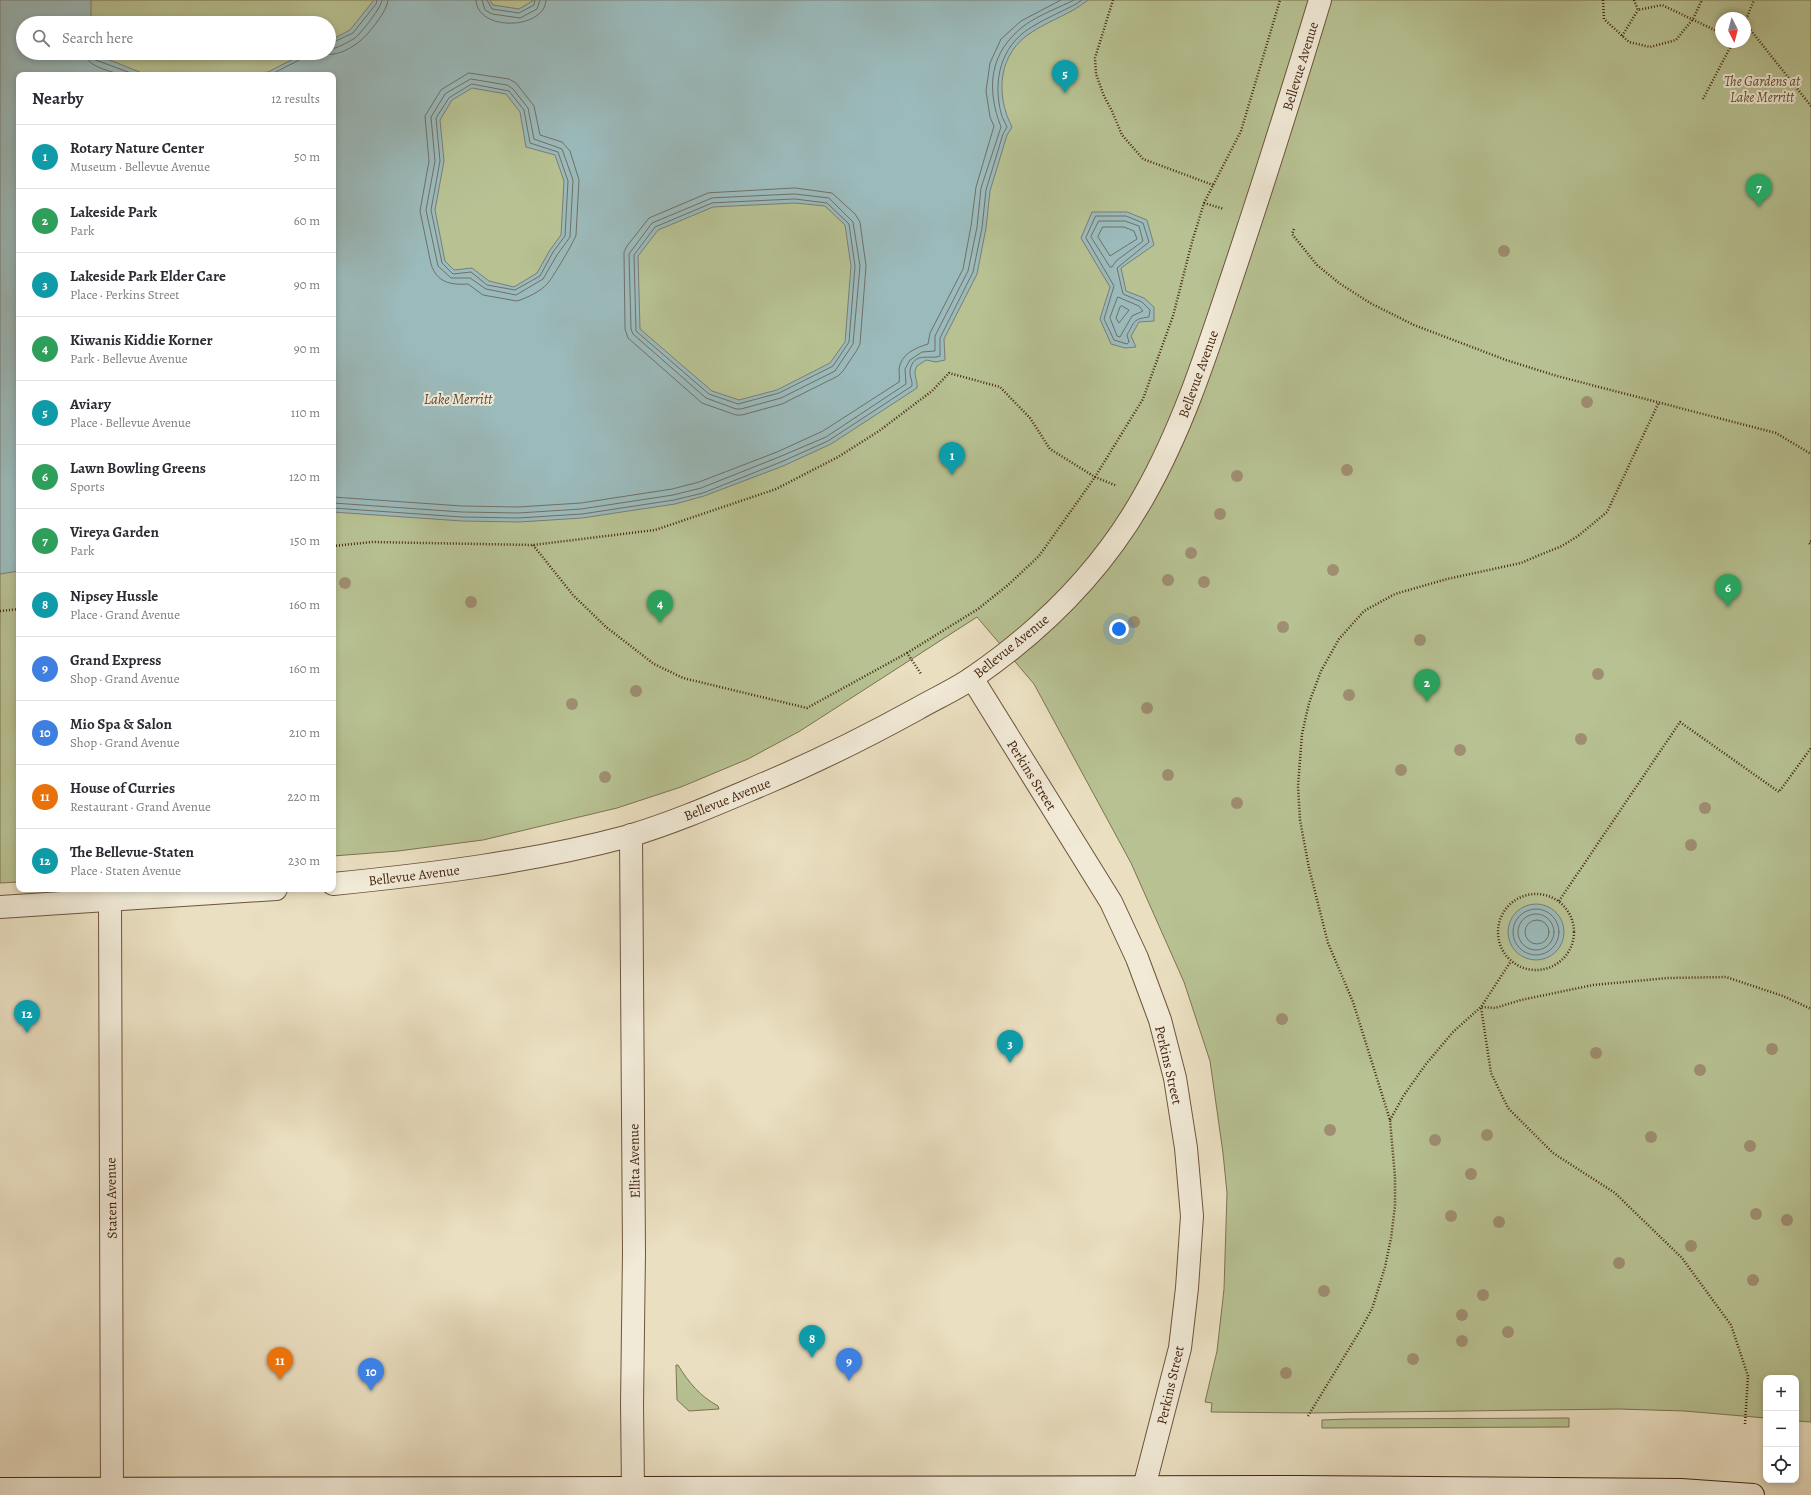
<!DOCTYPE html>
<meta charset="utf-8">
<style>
:root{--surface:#fff;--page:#f7f7f7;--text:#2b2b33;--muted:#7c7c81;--line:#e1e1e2;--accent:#8f2418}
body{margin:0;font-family:Alegreya,serif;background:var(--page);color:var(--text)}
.controls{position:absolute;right:12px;bottom:12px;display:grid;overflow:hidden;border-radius:8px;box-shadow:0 2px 6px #0003}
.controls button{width:36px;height:36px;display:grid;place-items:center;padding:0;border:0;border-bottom:1px solid var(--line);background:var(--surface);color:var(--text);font:20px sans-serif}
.compass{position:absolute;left:1715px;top:12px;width:36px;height:36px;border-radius:50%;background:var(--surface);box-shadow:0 2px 6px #0003;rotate:174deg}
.you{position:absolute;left:1119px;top:629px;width:14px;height:14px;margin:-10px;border:3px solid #fff;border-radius:50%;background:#1a73e8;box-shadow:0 0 0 6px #1a73e833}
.badge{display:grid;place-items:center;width:26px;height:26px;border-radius:50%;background:var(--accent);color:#fff;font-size:13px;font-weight:700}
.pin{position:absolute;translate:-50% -33px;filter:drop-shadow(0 1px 2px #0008)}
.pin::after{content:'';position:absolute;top:21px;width:14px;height:12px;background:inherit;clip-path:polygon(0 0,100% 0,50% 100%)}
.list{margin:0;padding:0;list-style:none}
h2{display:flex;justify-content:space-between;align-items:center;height:52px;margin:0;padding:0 16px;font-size:17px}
h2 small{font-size:13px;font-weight:400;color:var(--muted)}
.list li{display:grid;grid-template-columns:26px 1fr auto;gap:12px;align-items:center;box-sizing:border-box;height:64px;padding:0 16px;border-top:1px solid var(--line)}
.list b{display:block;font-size:15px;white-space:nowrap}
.list p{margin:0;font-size:13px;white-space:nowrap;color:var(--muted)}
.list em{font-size:13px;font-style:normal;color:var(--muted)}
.icon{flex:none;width:22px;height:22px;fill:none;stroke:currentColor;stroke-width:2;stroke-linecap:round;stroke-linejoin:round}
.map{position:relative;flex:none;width:1811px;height:1495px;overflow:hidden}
.search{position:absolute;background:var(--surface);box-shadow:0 2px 6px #0003;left:16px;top:16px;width:320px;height:44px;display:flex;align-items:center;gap:10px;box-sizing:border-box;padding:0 14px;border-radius:22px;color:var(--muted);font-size:15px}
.panel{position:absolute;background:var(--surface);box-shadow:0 2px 6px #0003;left:16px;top:72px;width:320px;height:820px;border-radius:8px}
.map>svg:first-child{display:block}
.green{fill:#b7c192;stroke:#7e7351;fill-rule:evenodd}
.water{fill:#9bbabb;stroke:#787e77;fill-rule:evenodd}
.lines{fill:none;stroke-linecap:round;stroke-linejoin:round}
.shore{stroke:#707066;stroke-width:1}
.minor-casing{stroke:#6e543c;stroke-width:24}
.secondary-casing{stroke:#442510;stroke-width:24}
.path{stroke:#442510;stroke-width:2.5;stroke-dasharray:1 2;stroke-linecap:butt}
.minor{stroke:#f1ead7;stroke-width:22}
.secondary{stroke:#f1ead7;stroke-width:22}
.tree{fill:#9f8e71}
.labels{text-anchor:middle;stroke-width:4;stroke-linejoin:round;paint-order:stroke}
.street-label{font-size:14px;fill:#442510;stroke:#f1ead7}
.park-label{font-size:14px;font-style:italic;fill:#614c30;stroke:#f1ead7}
.water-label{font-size:15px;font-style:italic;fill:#5a4a3b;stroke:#f1ead7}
</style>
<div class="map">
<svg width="1811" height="1495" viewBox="0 0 1811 1495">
<rect width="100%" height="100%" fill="#eadfc1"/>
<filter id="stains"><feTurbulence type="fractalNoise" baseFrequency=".005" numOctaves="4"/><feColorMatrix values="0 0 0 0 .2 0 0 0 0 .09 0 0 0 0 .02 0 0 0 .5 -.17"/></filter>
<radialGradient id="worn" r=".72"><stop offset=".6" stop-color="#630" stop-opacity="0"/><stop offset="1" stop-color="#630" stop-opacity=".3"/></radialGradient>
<!-- green -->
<g class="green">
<path d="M0,0H1811V1422L1796,1421V1378H1766V1418L1684,1411L1619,1409L1309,1413L1211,1412L1212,1403L1205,1402L1217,1351L1224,1289L1227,1193L1223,1153L1210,1061L1184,982L1131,863L1034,684L977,617L800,731L748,759L681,787L617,808L483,840L398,851L333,856V75H19V882L0,883ZM1721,18H1745V42H1721ZM23,23H329V53H23Z"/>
<path d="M676,1365H678C689,1383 700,1396 718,1406L719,1409L689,1411L677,1400Z"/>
<polygon points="1569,1418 1569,1427 1322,1428 1322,1420 1349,1419"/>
</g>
<!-- water -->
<g class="water">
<polygon points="0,0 91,0 91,23 23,23 23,53 92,53 147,75 19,75 19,571 0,574"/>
<path d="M374,0H490L493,5L519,9L534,0H1088C1071,14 1050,20 1032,32C998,53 995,94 1012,127L1007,135L990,191L986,228L977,274L944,339L945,360L936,362L926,360L917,366C912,375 918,379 917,388L831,444L783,466L704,496L675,504L582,518L519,522L462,521L333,512V75H241L268,72L305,53H329V41L350,30ZM472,88L506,94L520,112L526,147L555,155L564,181L561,235L550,250L537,273L514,287L489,281L472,268L454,270L445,261L435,210L444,161L440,120L452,100ZM795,203L825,206L845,225L851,266L845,342L830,363L777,390L739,400L712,391L640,329L638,256L658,230L713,207Z"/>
<polygon points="1092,212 1127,212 1147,220 1154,245 1121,268 1126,291 1144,298 1154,307 1154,321 1139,322 1131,336 1136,347 1125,348 1111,344 1100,319 1110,287 1081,238"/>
<circle cx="1536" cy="932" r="28"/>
</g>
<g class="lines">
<!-- shore -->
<g class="shore">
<path d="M476,0C477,32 545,30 546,0"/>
<polyline points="482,0 485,10 492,14 520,18 537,9 540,0"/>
<polyline points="487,0 492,9 519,13 534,5 535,0"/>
<polyline points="329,44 353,33 376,4 377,0"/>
<path d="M329,49C337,49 348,42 355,38C361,33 382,7 382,0"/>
<path d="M85,53C86,67 111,71 122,75"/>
<polyline points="90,53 93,59 136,75"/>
<path d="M322,53C333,58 351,49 360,41C368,35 388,10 388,0"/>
<path d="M469,73L509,79L516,83L534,106L540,135L562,142L570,151L579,180L576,235C576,238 551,281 547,284C541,291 527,298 517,301L483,295L468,284C451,285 437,283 431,264L420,211L429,161L425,116L441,90Z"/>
<polyline points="270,75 303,58 305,53"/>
<polygon points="471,79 507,85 513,89 528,108 534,139 562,149 573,180 570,237 557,255 543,279 516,295 486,289 470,278 451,278 438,266 426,210 435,161 431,117 445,94"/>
<polygon points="472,84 509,91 524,110 530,143 558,152 568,181 565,236 553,252 540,276 515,290 487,285 471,272 453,274 442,263 431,210 440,161 436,118 449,98"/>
<polygon points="795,188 832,193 855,214 860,222 866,266 860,344 857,350 843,371 838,376 782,404 742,415 736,415 702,403 628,338 625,329 624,252 627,246 649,218 708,193"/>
<polygon points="795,194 829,198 853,222 860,266 853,344 835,371 781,398 741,409 736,409 706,398 633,334 631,329 629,254 652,223 712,198"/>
<polygon points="795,199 827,203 849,224 855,266 849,342 833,366 779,393 738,404 709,394 636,331 634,255 655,227 712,203"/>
<path d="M1096,216H1126L1143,223L1149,242L1117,268L1123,294L1142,302L1150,310L1149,317C1133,319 1135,321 1127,335L1129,342L1127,344L1114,340L1104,319L1114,286L1086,238Z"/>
<polygon points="1099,221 1125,221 1139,226 1143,241 1116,261 1112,267 1110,267 1091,237"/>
<polygon points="1103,227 1124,227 1134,231 1137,239 1110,256 1098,237"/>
<polygon points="1118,297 1139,306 1143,311 1132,316 1120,337 1117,336 1110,318"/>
<polygon points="1122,306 1129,310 1119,323 1116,318 1120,307"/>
<path d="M333,497L462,506L518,507L581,503L672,489L699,482L777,452L823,431L899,382C900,378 899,374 899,369C901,354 915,348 928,344L930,333L963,269L971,226L976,187L994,126L990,117L986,91L990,63L1001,39L1021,21L1061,0"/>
<path d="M333,503L462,512L518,513L581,509L673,495L701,488L779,457L826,437L906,384L905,369L910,360L922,352L935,351V336L968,271L977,227L981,188L1001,127C986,88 989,52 1025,25C1039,15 1058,8 1074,0"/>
<path d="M333,508L462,517L518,518L582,514L674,500L703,493L781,462L828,441L912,386C913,381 909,376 910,370C914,351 930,360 940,356V338L973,272L982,228L986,190L1003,134L1007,127C1005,122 1002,118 1001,113C993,81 1000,47 1030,28C1044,19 1061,12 1076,4L1082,0"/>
<circle cx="1536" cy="932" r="23"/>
<circle cx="1536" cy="932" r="18"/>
<circle cx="1537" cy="932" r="12"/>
</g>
<!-- minor casing -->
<g class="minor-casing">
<g id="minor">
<polyline points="972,678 1111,902 1137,958 1153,1001 1160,1020 1175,1078 1186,1148 1192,1216 1187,1288 1180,1348 1142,1495"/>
<polyline points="631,835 634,1252 632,1405 633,1488"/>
<path d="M333,884C433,874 532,862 629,836C676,822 721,802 766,783C818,761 868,736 917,709C936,698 957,689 975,676C1043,629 1103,569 1144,496C1181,431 1205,358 1229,286C1261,191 1291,96 1320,0"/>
<polyline points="110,901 112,1495"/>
<polyline points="0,907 276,889"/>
</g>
</g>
<!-- secondary casing -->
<g class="secondary-casing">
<polyline id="secondary" points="0,1489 1298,1487 1681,1490 1753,1495"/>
</g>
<!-- path -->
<g class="path">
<polyline points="1113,0 1095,58 1096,74 1104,96 1112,111 1122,135 1143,159 1213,185"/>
<polyline points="1603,0 1604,19 1629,42 1650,47 1676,40 1693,19 1701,2 1700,0"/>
<polyline points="1634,0 1638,10 1662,5 1721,33"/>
<polyline points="1745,22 1754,0"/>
<polyline points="1745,23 1811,106"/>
<polyline points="1622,36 1638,10"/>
<polyline points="1703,99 1733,42"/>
<polyline points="1204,203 1224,209"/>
<polyline points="1294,229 1292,234 1317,265 1339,283 1370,303 1414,325 1506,360 1557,376 1776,433 1811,454"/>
<polyline points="1811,541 1809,543 1811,545"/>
<polyline points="533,545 573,595 606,627 654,664 683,678 807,708 907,653 921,674"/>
<polyline points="333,546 372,542 533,545 655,530 776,489 838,457 879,431 932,391 949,373 1000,387 1030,418 1050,449 1095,477 1117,486"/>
<polyline points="0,611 19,609"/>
<polyline points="907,653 978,609 1008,585 1039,556 1095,477 1143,399 1173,316 1192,242 1204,203 1241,131 1280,0"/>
<circle cx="1536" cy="932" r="38"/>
<polyline points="1559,901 1680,722 1779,792 1811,748"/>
<polyline points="1390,1120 1404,1095 1426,1064 1453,1032 1481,1007 1511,961"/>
<polyline points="1308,1416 1358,1334 1372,1309 1385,1267 1391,1238 1395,1206 1395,1177 1390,1120 1353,1002 1328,943 1309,868 1300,820 1298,786 1302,734 1309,703 1321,671 1339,639 1364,611 1395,594 1447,579 1521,563 1542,554 1562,546 1578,536 1607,512 1659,402"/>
<polyline points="1745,1424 1748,1376 1731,1325 1682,1258 1615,1193 1553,1153 1508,1108 1491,1073 1481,1007 1495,1008 1521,1000 1593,985 1668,978 1726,977 1783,996 1811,1009"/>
</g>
<!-- minor -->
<use href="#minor" class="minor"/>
<!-- secondary -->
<use href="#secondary" class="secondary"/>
</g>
<!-- trees -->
<g class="tree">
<circle cx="1504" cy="251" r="6"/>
<circle cx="1587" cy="402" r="6"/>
<circle cx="1347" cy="470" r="6"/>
<circle cx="1237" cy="476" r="6"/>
<circle cx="1220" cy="514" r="6"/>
<circle cx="1191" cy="553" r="6"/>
<circle cx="1333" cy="570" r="6"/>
<circle cx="1168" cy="580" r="6"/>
<circle cx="1204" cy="582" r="6"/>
<circle cx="345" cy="583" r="6"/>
<circle cx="471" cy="602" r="6"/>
<circle cx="1134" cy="622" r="6"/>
<circle cx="1283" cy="627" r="6"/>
<circle cx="1420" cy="640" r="6"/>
<circle cx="1598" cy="674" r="6"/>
<circle cx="636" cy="691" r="6"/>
<circle cx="1349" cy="695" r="6"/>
<circle cx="572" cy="704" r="6"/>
<circle cx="1147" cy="708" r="6"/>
<circle cx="1581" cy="739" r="6"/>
<circle cx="1460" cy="750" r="6"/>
<circle cx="1401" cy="770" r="6"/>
<circle cx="1168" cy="775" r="6"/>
<circle cx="605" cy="777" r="6"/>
<circle cx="1237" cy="803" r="6"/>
<circle cx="1705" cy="808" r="6"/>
<circle cx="1691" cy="845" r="6"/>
<circle cx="1282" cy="1019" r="6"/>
<circle cx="1772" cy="1049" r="6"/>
<circle cx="1596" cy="1053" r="6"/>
<circle cx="1700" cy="1070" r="6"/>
<circle cx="1330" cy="1130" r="6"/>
<circle cx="1487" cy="1135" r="6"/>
<circle cx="1651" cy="1137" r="6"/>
<circle cx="1435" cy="1140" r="6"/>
<circle cx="1750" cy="1146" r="6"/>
<circle cx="1471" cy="1174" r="6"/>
<circle cx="1756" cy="1214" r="6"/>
<circle cx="1451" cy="1216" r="6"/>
<circle cx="1787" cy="1220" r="6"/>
<circle cx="1499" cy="1222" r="6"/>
<circle cx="1691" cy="1246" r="6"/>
<circle cx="1619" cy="1263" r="6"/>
<circle cx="1753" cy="1280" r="6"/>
<circle cx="1324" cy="1291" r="6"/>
<circle cx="1483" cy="1295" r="6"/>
<circle cx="1462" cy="1315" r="6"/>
<circle cx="1508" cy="1332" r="6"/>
<circle cx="1462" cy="1341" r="6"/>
<circle cx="1413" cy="1359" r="6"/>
<circle cx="1286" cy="1373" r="6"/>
</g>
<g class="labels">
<!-- street labels -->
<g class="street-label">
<text transform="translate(1300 66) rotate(-73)" y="5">Bellevue Avenue</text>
<text transform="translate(1198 374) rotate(-70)" y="5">Bellevue Avenue</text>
<text transform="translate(1011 646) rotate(-39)" y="5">Bellevue Avenue</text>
<text transform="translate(1032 775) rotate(58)" y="5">Perkins Street</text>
<text transform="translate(727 799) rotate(-22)" y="5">Bellevue Avenue</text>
<text transform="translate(414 875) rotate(-7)" y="5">Bellevue Avenue</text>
<text transform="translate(1169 1065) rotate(77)" y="5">Perkins Street</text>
<text transform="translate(634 1161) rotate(-91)" y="5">Ellita Avenue</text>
<text transform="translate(111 1198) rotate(-91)" y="5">Staten Avenue</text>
<text transform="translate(1170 1385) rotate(-77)" y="5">Perkins Street</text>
</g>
<!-- park labels -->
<g class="park-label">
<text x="1762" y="86">The Gardens at<tspan x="1762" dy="16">Lake Merritt</tspan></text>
</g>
<!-- water labels -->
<g class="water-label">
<text x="458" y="404">Lake Merritt</text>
</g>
</g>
<rect width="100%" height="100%" filter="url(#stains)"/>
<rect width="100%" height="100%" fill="url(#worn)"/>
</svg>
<div class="controls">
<button>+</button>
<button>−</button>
<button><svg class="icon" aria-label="locate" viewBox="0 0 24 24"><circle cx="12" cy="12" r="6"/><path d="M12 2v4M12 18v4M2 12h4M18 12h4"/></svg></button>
</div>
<svg class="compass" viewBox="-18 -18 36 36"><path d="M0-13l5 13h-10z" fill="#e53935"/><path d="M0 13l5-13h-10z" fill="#7c7c81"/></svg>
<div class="you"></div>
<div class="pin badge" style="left:952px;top:475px;background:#0f9aa8">1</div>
<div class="pin badge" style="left:1427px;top:702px;background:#2e9e5b">2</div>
<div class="pin badge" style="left:1010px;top:1063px;background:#0f9aa8">3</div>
<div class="pin badge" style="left:660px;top:623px;background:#2e9e5b">4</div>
<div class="pin badge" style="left:1065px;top:93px;background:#0f9aa8">5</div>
<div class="pin badge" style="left:1728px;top:607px;background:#2e9e5b">6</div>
<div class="pin badge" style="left:1759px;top:207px;background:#2e9e5b">7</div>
<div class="pin badge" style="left:812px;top:1358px;background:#0f9aa8">8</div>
<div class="pin badge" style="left:849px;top:1381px;background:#3f7fe0">9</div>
<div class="pin badge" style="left:371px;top:1391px;background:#3f7fe0">10</div>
<div class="pin badge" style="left:280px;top:1380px;background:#e8710a">11</div>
<div class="pin badge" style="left:27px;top:1033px;background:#0f9aa8">12</div>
<div class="search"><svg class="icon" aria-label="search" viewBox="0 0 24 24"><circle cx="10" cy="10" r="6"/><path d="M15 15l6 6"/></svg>Search here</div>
<section class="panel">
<h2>Nearby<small>12 results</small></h2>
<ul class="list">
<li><span class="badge" style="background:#0f9aa8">1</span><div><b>Rotary Nature Center</b><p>Museum · Bellevue Avenue</p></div><em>50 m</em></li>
<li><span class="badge" style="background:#2e9e5b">2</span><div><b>Lakeside Park</b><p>Park</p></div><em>60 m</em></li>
<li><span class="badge" style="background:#0f9aa8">3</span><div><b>Lakeside Park Elder Care</b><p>Place · Perkins Street</p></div><em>90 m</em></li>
<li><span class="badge" style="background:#2e9e5b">4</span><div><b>Kiwanis Kiddie Korner</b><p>Park · Bellevue Avenue</p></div><em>90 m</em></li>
<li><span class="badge" style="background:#0f9aa8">5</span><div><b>Aviary</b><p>Place · Bellevue Avenue</p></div><em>110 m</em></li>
<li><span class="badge" style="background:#2e9e5b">6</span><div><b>Lawn Bowling Greens</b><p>Sports</p></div><em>120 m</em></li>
<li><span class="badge" style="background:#2e9e5b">7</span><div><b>Vireya Garden</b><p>Park</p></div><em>150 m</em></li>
<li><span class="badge" style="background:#0f9aa8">8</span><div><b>Nipsey Hussle</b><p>Place · Grand Avenue</p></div><em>160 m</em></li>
<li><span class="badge" style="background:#3f7fe0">9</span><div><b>Grand Express</b><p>Shop · Grand Avenue</p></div><em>160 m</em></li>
<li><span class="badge" style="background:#3f7fe0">10</span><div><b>Mio Spa &amp; Salon</b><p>Shop · Grand Avenue</p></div><em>210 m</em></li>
<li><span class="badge" style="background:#e8710a">11</span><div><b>House of Curries</b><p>Restaurant · Grand Avenue</p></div><em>220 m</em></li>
<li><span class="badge" style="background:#0f9aa8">12</span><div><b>The Bellevue-Staten</b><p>Place · Staten Avenue</p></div><em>230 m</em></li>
</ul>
</section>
</div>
